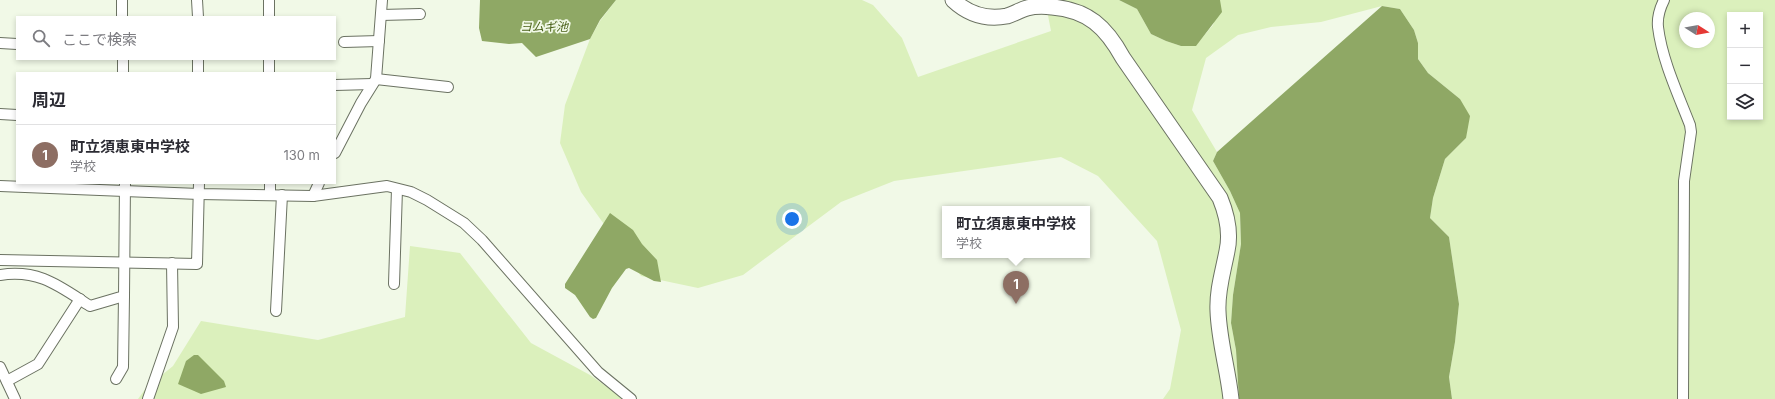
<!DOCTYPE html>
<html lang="ja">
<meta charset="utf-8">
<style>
:root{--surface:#fff;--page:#f7f7f7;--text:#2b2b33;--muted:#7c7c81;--line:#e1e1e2;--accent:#7c3aed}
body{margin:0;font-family:Inter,"Noto Sans JP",sans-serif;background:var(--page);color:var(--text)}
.controls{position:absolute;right:12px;top:12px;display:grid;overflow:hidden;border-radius:0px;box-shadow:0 2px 6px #0003}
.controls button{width:36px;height:36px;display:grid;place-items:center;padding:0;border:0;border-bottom:1px solid var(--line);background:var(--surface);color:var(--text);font:20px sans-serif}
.compass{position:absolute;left:1679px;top:12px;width:36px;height:36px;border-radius:50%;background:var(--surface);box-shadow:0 2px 6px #0003;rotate:101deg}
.you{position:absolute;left:792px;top:219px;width:14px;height:14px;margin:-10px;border:3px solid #fff;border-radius:50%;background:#1a73e8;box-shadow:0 0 0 6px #1a73e833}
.badge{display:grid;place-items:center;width:26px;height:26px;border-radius:50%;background:var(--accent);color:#fff;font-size:13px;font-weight:700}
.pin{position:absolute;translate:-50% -33px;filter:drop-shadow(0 1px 2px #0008)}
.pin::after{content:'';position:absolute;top:21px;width:14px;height:12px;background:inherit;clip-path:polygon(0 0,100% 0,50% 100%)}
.popup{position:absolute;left:942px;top:206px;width:148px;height:52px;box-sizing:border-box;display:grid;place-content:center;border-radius:0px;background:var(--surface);filter:drop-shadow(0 1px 3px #0005);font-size:13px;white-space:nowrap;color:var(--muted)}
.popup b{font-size:15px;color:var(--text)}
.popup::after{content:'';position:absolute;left:50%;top:100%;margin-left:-8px;border:8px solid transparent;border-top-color:var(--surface)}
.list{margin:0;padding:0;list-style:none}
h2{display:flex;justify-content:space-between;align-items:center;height:52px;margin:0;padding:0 16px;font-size:17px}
h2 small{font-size:13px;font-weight:400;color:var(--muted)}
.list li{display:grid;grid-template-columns:26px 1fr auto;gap:12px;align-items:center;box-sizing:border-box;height:60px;padding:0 16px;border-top:1px solid var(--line)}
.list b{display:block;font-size:15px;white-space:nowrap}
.list p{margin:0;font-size:13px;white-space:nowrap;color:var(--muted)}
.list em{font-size:13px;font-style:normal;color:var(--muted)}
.icon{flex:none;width:22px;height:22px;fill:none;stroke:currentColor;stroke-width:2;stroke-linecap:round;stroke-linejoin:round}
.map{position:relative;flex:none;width:1775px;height:399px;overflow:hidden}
.search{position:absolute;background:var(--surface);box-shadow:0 2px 6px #0003;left:16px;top:16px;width:320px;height:44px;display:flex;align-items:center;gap:10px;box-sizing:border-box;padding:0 14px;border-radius:0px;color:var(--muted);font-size:15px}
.panel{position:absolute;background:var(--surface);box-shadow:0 2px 6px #0003;left:16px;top:72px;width:320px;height:112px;border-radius:0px}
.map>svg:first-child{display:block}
.green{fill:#dbf0bc;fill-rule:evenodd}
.water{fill:#8fa865}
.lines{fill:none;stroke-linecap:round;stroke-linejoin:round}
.street-casing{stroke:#6b7262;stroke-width:12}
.secondary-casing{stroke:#6b7262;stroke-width:17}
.street{stroke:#fff;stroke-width:10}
.secondary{stroke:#fff;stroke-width:15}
.labels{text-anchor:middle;stroke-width:3.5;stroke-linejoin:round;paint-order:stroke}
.water-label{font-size:12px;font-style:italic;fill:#4a6119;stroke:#f1f9e7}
</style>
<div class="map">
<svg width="1775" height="399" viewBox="0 0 1775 399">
<rect width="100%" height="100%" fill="#f1f9e7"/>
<!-- green -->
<g class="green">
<path d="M616,0H862L873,5L902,38L918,77L1051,31L1045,0H1119L1137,9L1151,34L1166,41L1181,46L1196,45L1213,25L1220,0H1775V399H1452L1449,377L1455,342L1459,304L1449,237L1430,218L1433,198L1445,159L1466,138L1460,99L1428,73L1418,59V43L1414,30L1400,9L1382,6L1321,22L1271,27L1238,35L1206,58L1192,110L1217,152L1213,161L1230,191L1240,213L1241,244L1233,295L1231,323L1236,350L1239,399H1163L1170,389L1181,330L1157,241L1098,176L1061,157L894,181L841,202L743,275L698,288L641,276L581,192L560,143L565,105L590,39L600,21ZM1730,15H1760V117H1730ZM1685,18H1709V42H1685Z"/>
<polygon points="410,246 460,253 531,343 590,375 624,399 138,399 146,388 173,366 201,321 318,340 405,317"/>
</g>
<!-- water -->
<g class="water">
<polygon points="480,0 616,0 600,20 590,39 536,57 522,43 509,44 482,41 479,28"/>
<polygon points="1119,0 1220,0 1222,12 1196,46 1181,46 1166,41 1151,34 1137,9"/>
<polygon points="1382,6 1400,9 1414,30 1418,43 1418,59 1428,73 1460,99 1470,116 1466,138 1445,159 1433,198 1430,218 1449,237 1459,304 1455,342 1449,377 1452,399 1239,399 1236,350 1231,323 1233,295 1241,244 1240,213 1230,191 1213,161 1217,152"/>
<polygon points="610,213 633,230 642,244 657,260 661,282 654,281 629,268 626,269 612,288 596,318 593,319 590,317 575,295 565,288 565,284"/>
<polygon points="194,355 198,355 224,381 226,387 201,394 178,384 186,361"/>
</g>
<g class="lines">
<!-- street casing -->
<g class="street-casing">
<g id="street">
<polyline points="122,0 122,17"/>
<polyline points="197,0 198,17"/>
<polyline points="269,0 269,17"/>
<path d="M1664,0C1660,8 1657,17 1658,27C1662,60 1678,94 1690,125L1691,132L1684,181L1683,399"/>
<polyline points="381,15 420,14"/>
<polyline points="344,42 379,41"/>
<polyline points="0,43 17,44"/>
<polyline points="123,59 123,73"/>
<polyline points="198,59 198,73"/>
<polyline points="269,59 269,73"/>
<polyline points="376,79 448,87"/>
<polyline points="335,85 372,84"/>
<polyline points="0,114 17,115"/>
<polyline points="335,153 361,103 376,79 382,0"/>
<polyline points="270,183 270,195"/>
<polyline points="0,186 199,194 313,196 387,186 411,192 427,200 464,223 482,240 598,372 631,399"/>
<polyline points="313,196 319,183"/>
<polyline points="0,260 197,264 199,183"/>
<path d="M0,275C39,269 59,286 90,306L124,296L125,183"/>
<polyline points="394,284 397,189"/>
<polyline points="276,311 282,195"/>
<polyline points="0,367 15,399"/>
<polyline points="116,379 123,367 124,296"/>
<polyline points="7,381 38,364 80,299"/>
<polyline points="148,399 173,327 172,263"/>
</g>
</g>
<!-- secondary casing -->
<g class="secondary-casing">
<path id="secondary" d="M953,0C968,14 986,20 1007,16C1014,14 1020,10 1027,8C1035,6 1044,6 1052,7C1088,10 1106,27 1123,58L1220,198C1227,215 1231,233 1227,251C1223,272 1217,290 1218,311C1219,341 1228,370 1231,399"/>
</g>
<!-- street -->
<use href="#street" class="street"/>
<!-- secondary -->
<use href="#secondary" class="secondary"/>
</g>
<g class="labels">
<!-- water labels -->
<g class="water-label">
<text x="544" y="31">ヨムギ池</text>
</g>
</g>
</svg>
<div class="controls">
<button>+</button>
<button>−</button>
<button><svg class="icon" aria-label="layers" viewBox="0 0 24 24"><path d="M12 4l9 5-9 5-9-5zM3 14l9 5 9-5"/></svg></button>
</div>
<svg class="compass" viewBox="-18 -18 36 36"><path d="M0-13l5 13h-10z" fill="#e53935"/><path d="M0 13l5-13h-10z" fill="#7c7c81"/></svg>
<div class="you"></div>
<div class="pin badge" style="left:1016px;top:304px;background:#8d6e63">1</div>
<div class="popup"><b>町立須恵東中学校</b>学校</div>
<div class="search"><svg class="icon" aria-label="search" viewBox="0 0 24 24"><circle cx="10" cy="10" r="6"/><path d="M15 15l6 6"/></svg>ここで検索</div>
<section class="panel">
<h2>周辺<small></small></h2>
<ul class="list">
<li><span class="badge" style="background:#8d6e63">1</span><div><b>町立須恵東中学校</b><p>学校</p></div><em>130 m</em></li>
</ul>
</section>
</div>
